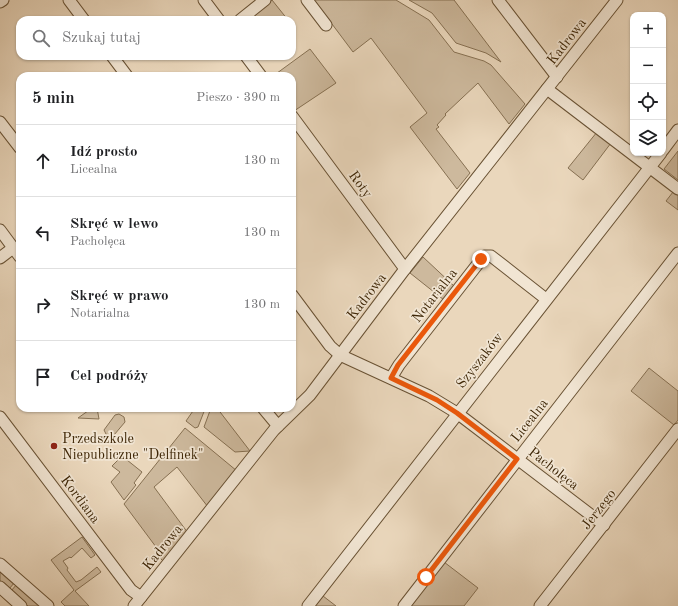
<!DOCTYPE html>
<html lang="pl">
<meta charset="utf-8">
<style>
:root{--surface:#fff;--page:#f2f2f2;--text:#202124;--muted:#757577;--line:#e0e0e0}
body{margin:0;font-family:"Old Standard TT",serif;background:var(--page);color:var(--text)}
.controls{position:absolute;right:12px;top:12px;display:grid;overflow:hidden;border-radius:8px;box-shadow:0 1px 3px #0004}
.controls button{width:36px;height:36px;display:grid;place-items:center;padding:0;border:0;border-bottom:1px solid var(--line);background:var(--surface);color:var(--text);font:20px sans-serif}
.stop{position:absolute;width:12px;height:12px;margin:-9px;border:3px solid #ea580c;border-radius:50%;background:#fff}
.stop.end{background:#ea580c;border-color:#fff;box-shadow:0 1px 4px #0008}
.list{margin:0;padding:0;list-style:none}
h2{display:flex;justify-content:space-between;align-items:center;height:52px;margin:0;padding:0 16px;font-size:17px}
h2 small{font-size:13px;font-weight:400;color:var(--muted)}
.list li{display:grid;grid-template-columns:26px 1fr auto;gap:12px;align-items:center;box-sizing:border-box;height:72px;padding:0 16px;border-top:1px solid var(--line)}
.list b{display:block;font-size:15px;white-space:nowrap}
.list p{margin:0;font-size:13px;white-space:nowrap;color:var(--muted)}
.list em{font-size:13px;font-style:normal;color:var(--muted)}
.icon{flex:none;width:22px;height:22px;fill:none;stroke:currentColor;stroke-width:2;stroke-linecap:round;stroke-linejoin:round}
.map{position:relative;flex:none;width:678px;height:606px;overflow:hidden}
.search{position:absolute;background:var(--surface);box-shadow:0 1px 3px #0004;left:16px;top:16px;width:280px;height:44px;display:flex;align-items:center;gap:10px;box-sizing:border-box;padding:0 14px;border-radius:12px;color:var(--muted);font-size:15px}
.panel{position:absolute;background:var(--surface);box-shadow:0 1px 3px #0004;left:16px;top:72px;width:280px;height:340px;border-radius:12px}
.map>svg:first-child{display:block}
.green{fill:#cdb99d;stroke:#867052}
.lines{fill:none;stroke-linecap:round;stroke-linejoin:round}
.minor-casing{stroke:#695234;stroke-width:13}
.minor{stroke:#f1e5d3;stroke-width:11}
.route{stroke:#ea580c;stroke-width:5}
.poi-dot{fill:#8f2418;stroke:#f1e5d3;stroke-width:1.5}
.labels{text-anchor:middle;stroke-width:3.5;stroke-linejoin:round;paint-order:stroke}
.street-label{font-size:14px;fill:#3e2606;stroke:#f1e5d3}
.poi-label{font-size:14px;fill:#3e2606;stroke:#f1e5d3;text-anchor:start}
</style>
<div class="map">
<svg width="678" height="606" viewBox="0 0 678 606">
<rect width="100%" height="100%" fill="#ead7bc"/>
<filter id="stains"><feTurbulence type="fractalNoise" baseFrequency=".005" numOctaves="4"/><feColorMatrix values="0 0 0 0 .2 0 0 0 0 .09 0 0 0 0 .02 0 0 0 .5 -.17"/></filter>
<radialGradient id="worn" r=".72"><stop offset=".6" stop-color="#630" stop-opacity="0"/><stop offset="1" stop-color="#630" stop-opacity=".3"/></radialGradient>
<!-- green -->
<g class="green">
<polygon points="272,0 288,20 245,20"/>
<polygon points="314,0 396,0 429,20 454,52 484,61 491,65 525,104 509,124 478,83 445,114 446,115 437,125 439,127 436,129 470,173 457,189 410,127 427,113 371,38 353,52"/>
<polygon points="409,0 454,0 501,62 486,53 456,43 432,13"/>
<polygon points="310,49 336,83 294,111 292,108 292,76 273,76"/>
<polygon points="597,132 611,143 583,180 568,168"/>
<polygon points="678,151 678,180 664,169"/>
<polygon points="673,192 678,195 678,210 666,201"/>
<polygon points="423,257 454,286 444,300 410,273"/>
<polygon points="649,368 678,391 678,420 674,425 631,391"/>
<polygon points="92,408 97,408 99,419 78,418"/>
<polygon points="195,408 205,409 198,427 195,428 186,421"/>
<polygon points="211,408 217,408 250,451 235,452 204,427"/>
<polygon points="119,414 124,417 125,422 114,435 107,436 104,430 115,415"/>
<polygon points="185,428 237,471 208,507 177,467 154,487 188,533 164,562 158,556 159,551 124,504"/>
<polygon points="122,456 142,472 134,483 136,485 124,500 111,482 120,472 112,466"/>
<polygon points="82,537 95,555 91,558 82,548 71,558 70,557 63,561 68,568 67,570 76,582 81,580 97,567 101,572 75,591 89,606 65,606 61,602 74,590 51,560"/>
<polygon points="444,562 478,588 464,606 411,606"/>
<polygon points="0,569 15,582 9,589 0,581"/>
<polygon points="17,584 41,606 28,606 11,591"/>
<polygon points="323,596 336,606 315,606"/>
</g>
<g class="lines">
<!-- minor casing -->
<g class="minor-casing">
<g id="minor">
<polyline points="69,0 84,20"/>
<polyline points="204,0 219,20"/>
<polyline points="307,0 326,25"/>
<polyline points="498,0 557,77"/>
<polyline points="0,2 3,0"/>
<polyline points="240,20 265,0"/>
<polyline points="112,56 127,76"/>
<polyline points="246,56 261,76"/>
<polyline points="547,89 678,189"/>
<polyline points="292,116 405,269"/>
<polyline points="0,122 20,148"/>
<polyline points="663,150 678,130"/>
<polyline points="0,230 20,257"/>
<polyline points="0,258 13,248"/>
<polyline points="292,295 330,346 340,355 429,396 457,413 604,525"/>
<polyline points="391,378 399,365 484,256 491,256 546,299"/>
<polyline points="263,408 278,426"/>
<polyline points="0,417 131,590 141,597"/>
<polyline points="0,564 48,606"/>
<polyline points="0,587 21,606"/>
<polyline points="134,606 274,430 310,395 405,269 617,0"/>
<polyline points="308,606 661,153"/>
<polyline points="404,606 678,253"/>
<polyline points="540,606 678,429"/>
</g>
</g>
<!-- minor -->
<use href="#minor" class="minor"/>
</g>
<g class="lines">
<!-- route -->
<polyline class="route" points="426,577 517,459 457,413 437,400 391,378 398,365 481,259"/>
</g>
<!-- markers -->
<circle class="poi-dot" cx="54" cy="446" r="4"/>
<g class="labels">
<!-- street labels -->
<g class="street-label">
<text transform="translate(566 41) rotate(-52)" y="5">Kadrowa</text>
<text transform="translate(361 184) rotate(54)" y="5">Roty</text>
<text transform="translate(434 295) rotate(-52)" y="5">Notarialna</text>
<text transform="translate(366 296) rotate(-52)" y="5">Kadrowa</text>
<text transform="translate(479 360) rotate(-52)" y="5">Szyszaków</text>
<text transform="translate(529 420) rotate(-52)" y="5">Licealna</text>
<text transform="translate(554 468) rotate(38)" y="5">Pacholęca</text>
<text transform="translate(81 499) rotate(53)" y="5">Kordiana</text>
<text transform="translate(598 509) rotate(-52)" y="5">Jerzego</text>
<text transform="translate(162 547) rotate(-51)" y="5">Kadrowa</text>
</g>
<!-- poi labels -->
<g class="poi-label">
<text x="62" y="443">Przedszkole<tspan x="62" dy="16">Niepubliczne "Delfinek"</tspan></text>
</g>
</g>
<rect width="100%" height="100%" filter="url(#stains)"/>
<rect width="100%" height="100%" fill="url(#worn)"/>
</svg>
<div class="controls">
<button>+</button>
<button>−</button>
<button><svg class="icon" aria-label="locate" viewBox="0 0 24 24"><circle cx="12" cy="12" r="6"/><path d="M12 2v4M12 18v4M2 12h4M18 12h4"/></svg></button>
<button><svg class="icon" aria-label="layers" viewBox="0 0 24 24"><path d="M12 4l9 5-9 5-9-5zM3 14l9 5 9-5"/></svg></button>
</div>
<div class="stop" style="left:426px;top:577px"></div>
<div class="stop end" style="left:481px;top:259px"></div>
<div class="search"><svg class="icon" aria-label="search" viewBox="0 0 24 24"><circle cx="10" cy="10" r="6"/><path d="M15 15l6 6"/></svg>Szukaj tutaj</div>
<section class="panel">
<h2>5 min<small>Pieszo · 390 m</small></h2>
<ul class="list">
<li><svg class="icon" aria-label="ahead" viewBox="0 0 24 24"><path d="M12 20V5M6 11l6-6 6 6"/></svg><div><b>Idź prosto</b><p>Licealna</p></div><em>130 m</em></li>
<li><svg class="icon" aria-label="left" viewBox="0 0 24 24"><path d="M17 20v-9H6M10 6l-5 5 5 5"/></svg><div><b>Skręć w lewo</b><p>Pacholęca</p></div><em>130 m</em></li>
<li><svg class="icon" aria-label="right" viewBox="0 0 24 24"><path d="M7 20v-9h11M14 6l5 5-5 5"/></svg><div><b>Skręć w prawo</b><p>Notarialna</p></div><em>130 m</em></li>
<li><svg class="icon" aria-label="arrive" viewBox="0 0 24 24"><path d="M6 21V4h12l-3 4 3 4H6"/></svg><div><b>Cel podróży</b></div></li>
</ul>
</section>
</div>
